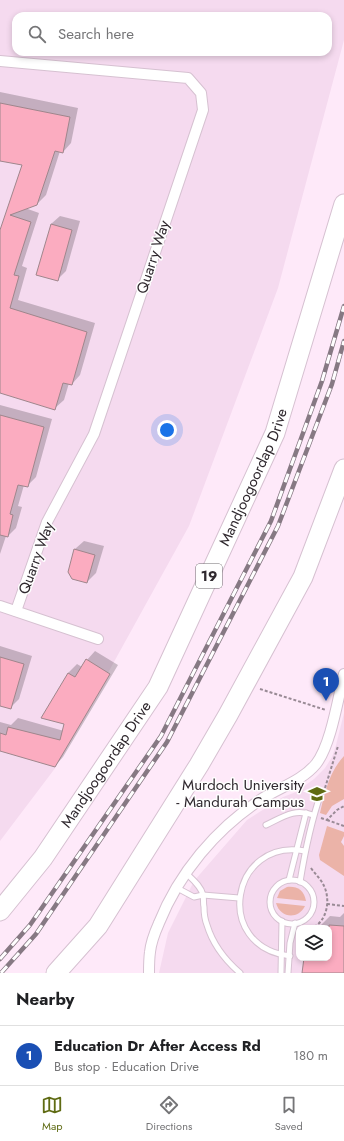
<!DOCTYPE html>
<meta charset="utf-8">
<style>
:root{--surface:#fff;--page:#f2f2f2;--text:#202124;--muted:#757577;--line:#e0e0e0;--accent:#5f6b13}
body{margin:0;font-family:Jost,sans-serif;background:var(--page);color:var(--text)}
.controls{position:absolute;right:12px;bottom:12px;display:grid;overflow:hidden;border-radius:8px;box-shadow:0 2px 6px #0003}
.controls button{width:36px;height:36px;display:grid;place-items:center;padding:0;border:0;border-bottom:1px solid var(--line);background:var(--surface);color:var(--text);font:20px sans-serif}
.you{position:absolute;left:167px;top:430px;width:14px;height:14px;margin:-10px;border:3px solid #fff;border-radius:50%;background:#1a73e8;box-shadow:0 0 0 6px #1a73e833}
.badge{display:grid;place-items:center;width:26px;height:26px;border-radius:50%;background:var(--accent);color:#fff;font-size:13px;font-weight:700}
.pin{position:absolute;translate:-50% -33px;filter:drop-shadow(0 1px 2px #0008)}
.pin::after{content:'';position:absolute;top:21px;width:14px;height:12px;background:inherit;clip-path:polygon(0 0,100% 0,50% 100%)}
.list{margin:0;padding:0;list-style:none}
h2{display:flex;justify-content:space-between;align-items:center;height:52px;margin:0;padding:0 16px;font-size:17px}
h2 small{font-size:13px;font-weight:400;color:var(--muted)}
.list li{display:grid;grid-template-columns:26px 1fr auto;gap:12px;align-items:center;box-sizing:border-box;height:60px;padding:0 16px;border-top:1px solid var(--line)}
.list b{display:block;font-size:15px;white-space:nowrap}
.list p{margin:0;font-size:13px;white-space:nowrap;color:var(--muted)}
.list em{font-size:13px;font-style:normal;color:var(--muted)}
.icon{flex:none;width:22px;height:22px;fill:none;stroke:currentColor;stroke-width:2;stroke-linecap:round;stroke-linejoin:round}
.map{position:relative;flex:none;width:344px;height:973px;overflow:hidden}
.search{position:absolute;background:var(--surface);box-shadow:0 2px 6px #0003;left:12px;right:12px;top:12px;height:44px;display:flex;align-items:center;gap:10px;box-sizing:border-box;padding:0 14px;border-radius:12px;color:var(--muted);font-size:15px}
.sheet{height:112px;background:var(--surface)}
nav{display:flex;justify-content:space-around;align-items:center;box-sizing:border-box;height:56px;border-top:1px solid var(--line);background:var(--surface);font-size:11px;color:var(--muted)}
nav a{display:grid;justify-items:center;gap:2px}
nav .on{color:var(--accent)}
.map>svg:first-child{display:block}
.built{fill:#f5daef;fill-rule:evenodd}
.green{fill:#ebb3a8}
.shadow{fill:#0003}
.building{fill:#fbacc0;stroke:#9f868c}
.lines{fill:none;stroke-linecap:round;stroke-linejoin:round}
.lane-casing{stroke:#d6c1d1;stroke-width:7}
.street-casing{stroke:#d6c1d1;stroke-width:12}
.highway-casing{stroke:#d6c1d1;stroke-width:21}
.path{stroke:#998a95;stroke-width:2;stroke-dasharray:3 2;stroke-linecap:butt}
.lane{stroke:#fff;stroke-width:5}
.street{stroke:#fff;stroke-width:10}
.highway{stroke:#fff;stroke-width:19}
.rail-casing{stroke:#867983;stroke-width:4.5}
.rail{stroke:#fefefe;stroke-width:3;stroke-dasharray:9;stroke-linecap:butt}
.labels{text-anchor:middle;stroke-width:3;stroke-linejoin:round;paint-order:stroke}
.shield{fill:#fefefe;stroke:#6d686c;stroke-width:1}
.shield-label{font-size:14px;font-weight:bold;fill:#2f282e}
.street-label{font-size:15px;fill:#2f282e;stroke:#fefefe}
.poi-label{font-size:15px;fill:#2f282e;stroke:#fefefe;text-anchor:end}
</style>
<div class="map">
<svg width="344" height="973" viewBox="0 0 344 973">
<rect width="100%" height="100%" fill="#fee9f9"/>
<!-- built -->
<g class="built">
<path d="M0,0H344V40L278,288L189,526L56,767L0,841ZM16,16H328V52H16Z"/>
<path d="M344,713V973H159L168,933L194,881L247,820L283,797L296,792L314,779L325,768L332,757L336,745ZM299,928H329V958H299Z"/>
</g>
<!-- green -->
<g class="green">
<path d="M344,756V799L332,806L326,815L320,813C325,792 329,772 344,756Z"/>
<polygon points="327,826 344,832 344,836 341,842 344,846 344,876 320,860 319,855"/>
<path d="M287,887C297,886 304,890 306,901L277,898L280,891Z"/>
<path d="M276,903L305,906C298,920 280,918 276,903Z"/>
</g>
<!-- shadow -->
<g class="shadow">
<polygon points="0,92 78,108 71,143 63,152 60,151 46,195 37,204 25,208 39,213 22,266 27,268 18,300 95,323 80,375 72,384 69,383 64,400 55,408 0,392 0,234 23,165 0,160"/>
<polygon points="60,216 80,221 66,271 57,280 51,224"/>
<polygon points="0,405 52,419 36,477 27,486 24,485 18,506 22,507 16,528 8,536 6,536 0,554"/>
<polygon points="84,541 104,546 96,573 87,582 69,572 75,549"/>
<polygon points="0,646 32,656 19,699 10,708 0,705"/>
<polygon points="95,651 118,665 63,757 55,766 0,750 0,722 11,725 18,718 64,731 68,673 77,664 82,667 87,660"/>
<polygon points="344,913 344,973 303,973 305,958 329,958 329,928 318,928 330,916 340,917"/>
</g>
<!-- building -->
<g class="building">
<polygon points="0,103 70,117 63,153 55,151 37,205 10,215 31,222 14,275 19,276 10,308 87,332 72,385 63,383 55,410 0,393 0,230 22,165 0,161"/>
<polygon points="51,224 72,230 58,281 36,275"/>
<polygon points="0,415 44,427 28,487 18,485 10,514 13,515 8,537 0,535"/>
<polygon points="74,549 95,555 87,583 72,579 68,572"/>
<polygon points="0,657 24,664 11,709 0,706"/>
<polygon points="86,659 110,674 55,767 0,751 0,733 6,735 8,727 60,740 64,724 41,718 68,673 75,677"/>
<polygon points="329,925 344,926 344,973 302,973 304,958 329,958"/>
</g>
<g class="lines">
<!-- lane casing -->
<g class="lane-casing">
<g id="lane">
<path d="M266,825C283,817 294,808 313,815"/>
<path d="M186,873C192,879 201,886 203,895C204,899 203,903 204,907C204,913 205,920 207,925C213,945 225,960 240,973"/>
<polyline points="289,880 306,813"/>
<circle cx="292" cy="902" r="22"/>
<path d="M300,882C305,851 311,822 321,793"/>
<polyline points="177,888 194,897 203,895 239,898"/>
<path d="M290,956C212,947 231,837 305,851"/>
<polyline points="281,973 282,921"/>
<polyline points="288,973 290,943 295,923"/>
</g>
</g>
<!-- street casing -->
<g class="street-casing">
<g id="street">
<polyline points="0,61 188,78 201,93 203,110 94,434 47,522 16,611"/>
<polyline points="0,606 98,639"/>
<path d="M149,973C149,966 149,959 150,952C151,942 155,932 159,923C179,873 216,829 260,800C278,788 302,781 316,764C331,745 338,698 344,674"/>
</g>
</g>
<!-- highway casing -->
<g class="highway-casing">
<g id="highway">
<path id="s1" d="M0,911L43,858L158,687L275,433L344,204"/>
<polyline points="56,973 98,926 199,765 228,715 303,577 344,469"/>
</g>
</g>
<!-- path -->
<g class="path">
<polyline points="260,689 326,710"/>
<polyline points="325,788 338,746"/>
<polyline points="321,818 327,820 337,810 344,806"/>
<polyline points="327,820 344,826"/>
<path d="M311,868C315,874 320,878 323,884C331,898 328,921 312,928"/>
<polyline points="327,904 344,906"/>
</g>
<!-- lane -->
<use href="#lane" class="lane"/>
<!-- street -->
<use href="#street" class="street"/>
<!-- highway -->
<use href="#highway" class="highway"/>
<!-- rail casing -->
<g class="rail-casing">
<g id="rail">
<polyline points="0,959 30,925 161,736 271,521 322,381 344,306"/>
<polyline points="1,973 36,934 167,742 278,526 332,384 344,341"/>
</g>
</g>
<!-- rail -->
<use href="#rail" class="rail"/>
</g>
<!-- icons -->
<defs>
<g id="university-bare" transform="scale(1.38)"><path d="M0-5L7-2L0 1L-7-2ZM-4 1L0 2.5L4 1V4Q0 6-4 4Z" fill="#5f6b13" stroke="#fefefe" stroke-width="2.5" paint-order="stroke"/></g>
</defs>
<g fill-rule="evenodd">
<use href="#university-bare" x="317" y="794"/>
</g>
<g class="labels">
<!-- shield labels -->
<rect class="shield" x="196" y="564" width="26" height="24" rx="3"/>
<g class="shield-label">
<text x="209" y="581">19</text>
</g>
<!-- street labels -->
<g class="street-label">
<text transform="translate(153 257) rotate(-72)" y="5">Quarry Way</text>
<text dy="5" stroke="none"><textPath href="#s1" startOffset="505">Mandjoogoordap Drive</textPath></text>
<text transform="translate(36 558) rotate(-70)" y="5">Quarry Way</text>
<text dy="5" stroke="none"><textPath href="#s1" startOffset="181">Mandjoogoordap Drive</textPath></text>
</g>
<!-- poi labels -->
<g class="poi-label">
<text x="304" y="790">Murdoch University<tspan x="304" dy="17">- Mandurah Campus</tspan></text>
</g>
</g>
</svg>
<div class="controls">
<button><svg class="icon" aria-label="layers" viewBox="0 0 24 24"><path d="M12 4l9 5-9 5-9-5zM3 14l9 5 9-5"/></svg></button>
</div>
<div class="you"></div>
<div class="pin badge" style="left:326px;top:701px;background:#1a4fb4">1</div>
<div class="search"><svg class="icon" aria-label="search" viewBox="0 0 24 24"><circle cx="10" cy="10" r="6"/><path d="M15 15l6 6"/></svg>Search here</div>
</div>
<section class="sheet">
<h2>Nearby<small></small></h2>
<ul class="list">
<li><span class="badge" style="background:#1a4fb4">1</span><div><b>Education Dr After Access Rd</b><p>Bus stop · Education Drive</p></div><em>180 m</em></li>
</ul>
</section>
<nav>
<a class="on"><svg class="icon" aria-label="map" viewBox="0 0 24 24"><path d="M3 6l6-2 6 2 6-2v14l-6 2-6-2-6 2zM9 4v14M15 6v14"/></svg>Map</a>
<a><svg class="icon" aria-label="directions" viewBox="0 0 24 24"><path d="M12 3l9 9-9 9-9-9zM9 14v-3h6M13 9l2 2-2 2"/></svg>Directions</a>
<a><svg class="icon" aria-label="saved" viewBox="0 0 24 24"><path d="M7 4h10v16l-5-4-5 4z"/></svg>Saved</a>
</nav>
